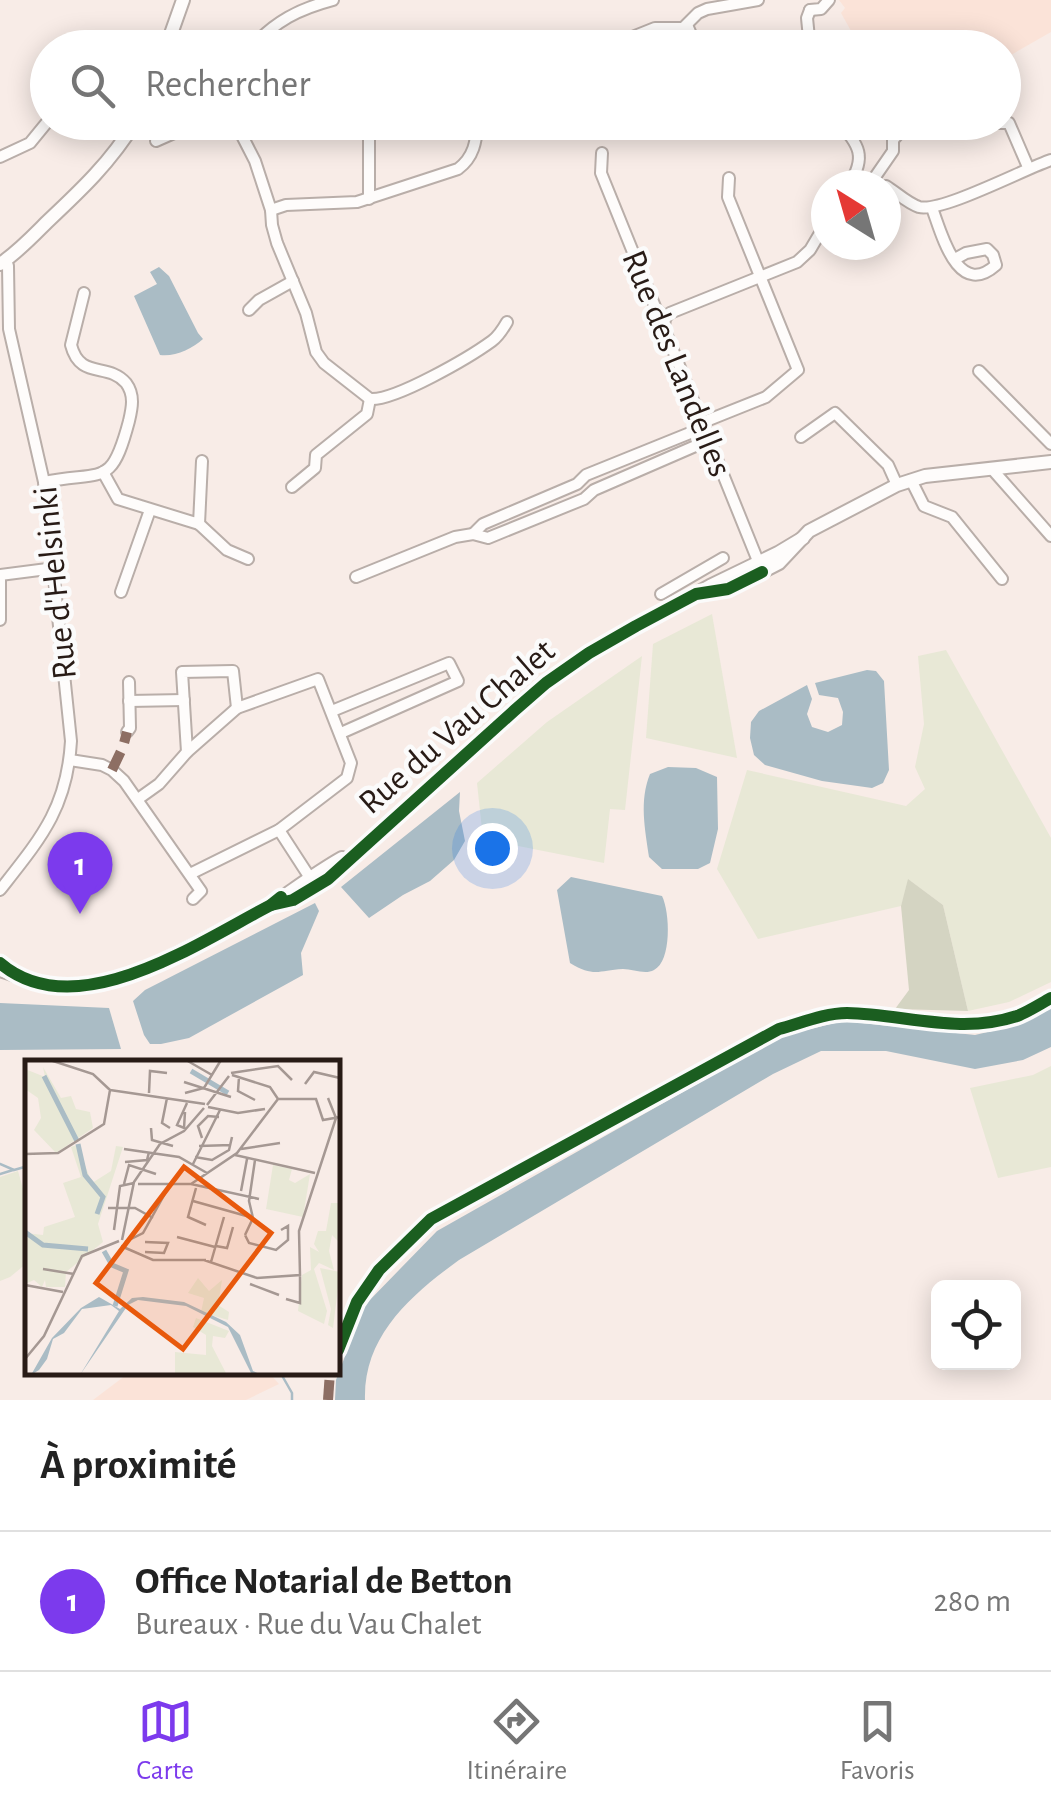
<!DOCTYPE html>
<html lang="fr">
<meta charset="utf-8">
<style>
:root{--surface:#fff;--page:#f2f2f2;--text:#222;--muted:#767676;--line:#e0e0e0;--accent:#7c3aed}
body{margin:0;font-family:"Alegreya Sans",sans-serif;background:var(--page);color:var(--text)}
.controls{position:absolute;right:30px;bottom:30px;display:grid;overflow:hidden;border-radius:15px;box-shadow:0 5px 25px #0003}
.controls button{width:90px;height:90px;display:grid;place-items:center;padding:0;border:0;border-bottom:2px solid var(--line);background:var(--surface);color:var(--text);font:50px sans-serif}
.compass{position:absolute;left:811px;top:170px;width:90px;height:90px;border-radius:50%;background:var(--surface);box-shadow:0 5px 25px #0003;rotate:323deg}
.you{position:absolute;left:492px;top:848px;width:35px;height:35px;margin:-25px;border:8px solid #fff;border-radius:50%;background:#1a73e8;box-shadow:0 0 0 15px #1a73e833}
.badge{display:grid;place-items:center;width:65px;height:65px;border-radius:50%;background:var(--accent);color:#fff;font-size:32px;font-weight:700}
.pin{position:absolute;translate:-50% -82px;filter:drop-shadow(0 2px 5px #0008)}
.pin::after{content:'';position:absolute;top:52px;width:35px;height:30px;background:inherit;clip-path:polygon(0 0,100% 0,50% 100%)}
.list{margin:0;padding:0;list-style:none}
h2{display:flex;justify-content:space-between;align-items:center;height:130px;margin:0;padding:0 40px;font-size:42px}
h2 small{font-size:32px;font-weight:400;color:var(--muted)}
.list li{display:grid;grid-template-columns:65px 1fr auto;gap:30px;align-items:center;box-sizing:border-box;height:140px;padding:0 40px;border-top:2px solid var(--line)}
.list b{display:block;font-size:38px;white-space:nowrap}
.list p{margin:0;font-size:32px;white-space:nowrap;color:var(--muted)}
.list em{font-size:32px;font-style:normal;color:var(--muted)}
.icon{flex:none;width:55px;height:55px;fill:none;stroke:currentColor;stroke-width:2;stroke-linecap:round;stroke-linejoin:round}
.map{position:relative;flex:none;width:1051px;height:1400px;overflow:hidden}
.search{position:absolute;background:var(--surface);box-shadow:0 5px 25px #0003;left:30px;right:30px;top:30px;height:110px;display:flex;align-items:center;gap:25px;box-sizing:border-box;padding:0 35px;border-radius:55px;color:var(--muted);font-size:38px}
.sheet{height:270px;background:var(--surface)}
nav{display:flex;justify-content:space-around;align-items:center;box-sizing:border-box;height:140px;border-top:2px solid var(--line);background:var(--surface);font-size:28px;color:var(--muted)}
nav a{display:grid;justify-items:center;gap:5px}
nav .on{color:var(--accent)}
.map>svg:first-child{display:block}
.built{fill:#fbe3d8}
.green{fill:#e8e8d6}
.forest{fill:#d4d4c2}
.water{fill:#aabcc5}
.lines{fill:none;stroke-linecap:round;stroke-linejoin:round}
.stream{stroke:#aabcc5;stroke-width:2.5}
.minor-casing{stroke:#b9aea9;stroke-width:14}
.tertiary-casing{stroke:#b9aea9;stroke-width:16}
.minor{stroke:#fefcfb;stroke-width:10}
.tertiary{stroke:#fefcfb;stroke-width:12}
.quiet{stroke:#8d6e63;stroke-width:10;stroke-dasharray:20 10;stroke-linecap:butt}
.cycleway-casing{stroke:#fbfbfb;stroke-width:19}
.cycleway{stroke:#1b5e20;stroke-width:12}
.labels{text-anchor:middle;stroke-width:9;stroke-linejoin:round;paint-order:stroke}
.street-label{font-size:35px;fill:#281b16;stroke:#fbfbfb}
.inset-river{fill:none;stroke:#aabcc5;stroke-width:5}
.inset-road{fill:none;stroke:#a59893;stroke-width:2.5}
.view{fill:#e8590c;fill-opacity:0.15;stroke:#e8590c;stroke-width:5}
.inset-edge{fill:none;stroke:#281b16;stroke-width:5}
</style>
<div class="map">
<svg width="1051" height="1400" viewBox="0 0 1051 1400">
<rect width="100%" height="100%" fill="#f8ece7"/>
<!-- built -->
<g class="built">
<polygon points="839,0 1051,0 1051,32 1004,59 1004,48 860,47 841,13 845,8"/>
<polygon points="130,1372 269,1373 279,1384 246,1400 93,1400"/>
</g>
<!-- green -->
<g class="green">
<polygon points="712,614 737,758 646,738 653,644"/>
<polygon points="946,650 1051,838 1051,982 1009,1002 968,1011 943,905 909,880 901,906 758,939 717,869 747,770 906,806 925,789 915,767 924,724 918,656"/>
<polygon points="642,656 625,810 610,809 604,863 483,839 477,783 547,722"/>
<polygon points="1051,1066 1051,1167 998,1178 970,1088 1033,1075"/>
<polygon points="18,1171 27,1203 27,1263 10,1277 0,1281 0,1177"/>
</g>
<!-- forest -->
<polygon class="forest" points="908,879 943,905 968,1011 895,1009 909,990 901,906"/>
<!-- water -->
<g class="water">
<path d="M159,267L169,276L198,333L203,339C192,349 175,357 160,355L134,296L157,284L150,272Z"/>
<polygon points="867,670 876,671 884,681 889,770 883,783 872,788 822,781 765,765 754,755 750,738 751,722 759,711 807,685 812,699 807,714 812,727 828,732 842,725 843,712 838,698 819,695 815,683"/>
<path d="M668,767L696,768L717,777L718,829L710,863L698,869H662L649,857C645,829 639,801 650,774Z"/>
<polygon points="460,792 459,811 465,841 454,860 430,881 403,895 369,918 341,887"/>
<path d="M571,877L662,896C670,912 672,961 654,970C645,975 633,969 623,969C599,970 595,978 570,963L557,890Z"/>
<polygon points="315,903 319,911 301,953 303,975 189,1038 161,1044 150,1044 144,1035 133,1001 145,990"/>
<polygon points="0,1003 109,1008 121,1049 0,1050"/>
<path d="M1051,1007V1047L1023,1060L975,1069L886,1051H821L773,1074L459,1260C411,1295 363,1336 365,1400H335L336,1380L364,1306L437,1231L782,1036L843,1021L975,1035L1021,1024Z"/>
</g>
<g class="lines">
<!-- stream -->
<g class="stream">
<polyline points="0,1164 14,1170 28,1166"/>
<polyline points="0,1174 13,1170"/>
<polyline points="280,1372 292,1393 292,1400"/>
</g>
<!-- minor casing -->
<g class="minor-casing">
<g id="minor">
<polyline points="810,10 821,9 829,0"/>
<polyline points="687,25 697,48"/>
<path d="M251,48C275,21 299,9 333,0"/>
<polyline points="605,48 655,28 683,28 698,13 707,9 758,0"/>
<polyline points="810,48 807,18 810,10"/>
<path d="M235,122L255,161L271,210L272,225L277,243L306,313L316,352L324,363L370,399C395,401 470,357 492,341C499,336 503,329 507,322"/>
<polyline points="369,122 369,199"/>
<path d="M839,122C859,146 867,156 849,185"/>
<polyline points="997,123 1009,123 1028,167"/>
<polyline points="156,141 174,133 185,122"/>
<polyline points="602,153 601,173 656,309 665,318 664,328 760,566"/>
<polyline points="0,157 30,143 48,121"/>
<polyline points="875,177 893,151 893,140 909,122"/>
<path d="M886,186C896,192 907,203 919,207C941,213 1024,169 1051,160"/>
<path d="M932,208C942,235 958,299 996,265L993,255L987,249L966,253L955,259"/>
<path d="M271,210L286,205L357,202L458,169C474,157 476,142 478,122"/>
<polyline points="249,310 259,300 293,281"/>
<polyline points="665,318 670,313 797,262 810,250 826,223"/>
<polyline points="979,371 1051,444"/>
<polyline points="701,423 766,397 798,370 728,197 729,178"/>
<polyline points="801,437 835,413 888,465 897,485"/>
<polyline points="992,469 1051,536"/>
<polyline points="103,472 118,499 199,524 202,461"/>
<polyline points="911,480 924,506 952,517 1002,579"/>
<path d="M44,482C104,470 111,489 129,421C132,408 135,395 126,383C108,362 80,380 71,345L84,293"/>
<polyline points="292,487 315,468 316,455 367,414 370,399"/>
<polyline points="199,524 227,550 248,559"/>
<polyline points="473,534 483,524 577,484 586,475 690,433 706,434"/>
<polyline points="0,575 55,568"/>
<polyline points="356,577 455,537 473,534 488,538 584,499 594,490 700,444 706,434"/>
<polyline points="0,580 0,620"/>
<polyline points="121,592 150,510"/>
<polyline points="661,594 723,558"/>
<polyline points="129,701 184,700"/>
<polyline points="332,711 449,663 458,681 341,733"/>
<polyline points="127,732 130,728 129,682"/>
<polyline points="187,752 182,672 233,671 237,708"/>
<polyline points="70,760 102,765 112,770 124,781 201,891 193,899"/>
<polyline points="138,799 159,784 187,752 237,708 318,679 351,763 347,778 279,830 190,874"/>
<polyline points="279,830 314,884"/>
<path d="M0,890C40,839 67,809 71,741L44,482L9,329L8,266L6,260"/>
</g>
</g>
<!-- tertiary casing -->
<g class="tertiary-casing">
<g id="tertiary">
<polyline points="166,48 183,0"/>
<path d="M0,264C18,252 32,237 47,222C80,191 111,162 135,122"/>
<polyline points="708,593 728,589 779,563 809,531 897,485 925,476 1051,462"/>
<polyline points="271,905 293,900 328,879 515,710 546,683 589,653 710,586 778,553 803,538"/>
<path d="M0,970C21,977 44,986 67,986C122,988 169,958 217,933C235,924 255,916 271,905C295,889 317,872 342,858"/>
</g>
</g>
<!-- minor -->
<use href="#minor" class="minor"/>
<!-- tertiary -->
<use href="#tertiary" class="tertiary"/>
<!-- quiet -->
<g class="quiet">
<polyline points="112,770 123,747 127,732"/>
<polyline points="328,1400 330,1372"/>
</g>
<!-- cycleway casing -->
<g class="cycleway-casing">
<g id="cycleway">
<polyline points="271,905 293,900 328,879 515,710 546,683 589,653 636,626 696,594 728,589 762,572"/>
<path d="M0,963C76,1028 199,942 271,905L281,897"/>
<path d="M338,1350L357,1302L379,1270L431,1219L779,1029C801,1023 825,1013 847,1013C904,1014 960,1035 1017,1016C1028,1012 1040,1004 1051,998"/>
</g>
</g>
<!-- cycleway -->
<use href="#cycleway" class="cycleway"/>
</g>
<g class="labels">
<!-- street labels -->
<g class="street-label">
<text transform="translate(678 363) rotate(68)" y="12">Rue des Landelles</text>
<text transform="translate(54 583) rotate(-96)" y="12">Rue d'Helsinki</text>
<text transform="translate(456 726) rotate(-41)" y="12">Rue du Vau Chalet</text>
</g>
</g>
<!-- overview -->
<g transform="translate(25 1060)">
<rect width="315" height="315" fill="#f8ece7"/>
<path d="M18,7L36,38L46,36L51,49L65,52L68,68L31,93L9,70L16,58L13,38L0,29V9L20,17ZM52,85L67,123L86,111L91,86L98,87L73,164L78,182L41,212L40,227H21L20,220L17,227L9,220L0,224V173L18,175L19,167L50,157L38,123L56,117L46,87ZM248,105L267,109L264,120L270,123L285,114L278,157L241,149ZM306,143H315V183L307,175L304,191L309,210L294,203L289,209L302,251L299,264L273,251L277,215L286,210L285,187L294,192L289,184L293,171H301ZM295,208L315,212L308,268L303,265L306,249ZM173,218L184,231L197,220L193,245L204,252L203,260L176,252L179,238L163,233ZM171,258L204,271L200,278L188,276L187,286L202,315H125L150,313V292L181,295V275L168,267Z" fill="#e8e8d6"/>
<path d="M74,237L95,249L107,238L118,237L159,242L201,262L215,275L228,311L237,315L226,313L203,267L161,246L113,240L103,245L55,315L94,251L86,245L57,249L39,273L28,279L22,299L14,310L6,315L27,278L56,248Z" fill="#aabcc5"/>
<path class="inset-river" d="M166,11L203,33M19,16L52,81M53,84L60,115L78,137L72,154M0,172L18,185L63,189M79,191L87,205L101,211L90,246"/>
<path class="inset-road" d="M25,0L68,14L85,30M161,0L187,15M206,13L253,6L267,20M207,15L245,27L253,39H291L298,60L315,57M214,17L213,31L230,40M159,22L206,37M280,24L289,12L315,18M85,30L180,44M124,33L125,11L142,13M160,33L179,28L196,0M142,38L137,63L145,68M182,45L204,16M183,47L213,53L240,49M160,52L159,68L152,65L162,43M126,68L127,80L148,86M177,78L173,66L183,56L194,57M174,86L206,85M99,89L154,97L182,113M216,89L255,83M0,94L33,93L79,64L85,30M210,95L290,113M170,97L187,100L204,90L207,77M100,102L122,100L124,92M168,104L195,50M99,124L104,105L131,114M113,124H166L212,93L253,39M166,124L234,139M171,128L163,157L181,165M216,131L222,99M168,141L225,157M83,148H110L128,158M89,170L95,126L109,123M220,175L228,158L224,141L230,100M220,175L224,183L251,190L263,180V166L256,170M152,177L190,187M97,180L109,122L135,84L159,71L179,48M100,182L118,173L142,130M96,186L128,200H181M191,186L202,188L208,167M120,192L139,193L143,183L120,182M179,200L232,218L275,215L274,171L311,58L303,38M186,202L199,157M18,209L49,214M225,224L254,235M0,225L38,232M261,239L275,243V215M0,299L19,276L57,196L94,181"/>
<path class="view" d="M159,107L246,173L158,289L71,223Z"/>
<rect width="315" height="315" class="inset-edge"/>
</g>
</svg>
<div class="controls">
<button><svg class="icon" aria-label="locate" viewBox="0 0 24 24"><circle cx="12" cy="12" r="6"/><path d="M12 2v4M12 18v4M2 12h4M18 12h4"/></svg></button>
</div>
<svg class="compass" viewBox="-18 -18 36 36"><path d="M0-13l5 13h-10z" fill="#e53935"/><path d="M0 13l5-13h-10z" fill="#767676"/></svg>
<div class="you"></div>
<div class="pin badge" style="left:80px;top:914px">1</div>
<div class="search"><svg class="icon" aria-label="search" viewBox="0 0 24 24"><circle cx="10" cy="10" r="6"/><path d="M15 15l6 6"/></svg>Rechercher</div>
</div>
<section class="sheet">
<h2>À proximité<small></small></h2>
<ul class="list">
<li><span class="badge">1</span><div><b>Office Notarial de Betton</b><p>Bureaux · Rue du Vau Chalet</p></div><em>280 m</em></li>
</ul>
</section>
<nav>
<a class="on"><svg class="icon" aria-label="map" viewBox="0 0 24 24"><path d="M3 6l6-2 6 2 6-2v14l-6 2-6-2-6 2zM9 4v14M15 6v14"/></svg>Carte</a>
<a><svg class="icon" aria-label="directions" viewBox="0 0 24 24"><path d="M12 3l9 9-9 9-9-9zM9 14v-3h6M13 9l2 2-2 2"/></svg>Itinéraire</a>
<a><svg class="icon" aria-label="saved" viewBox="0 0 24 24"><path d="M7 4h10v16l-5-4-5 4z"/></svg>Favoris</a>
</nav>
